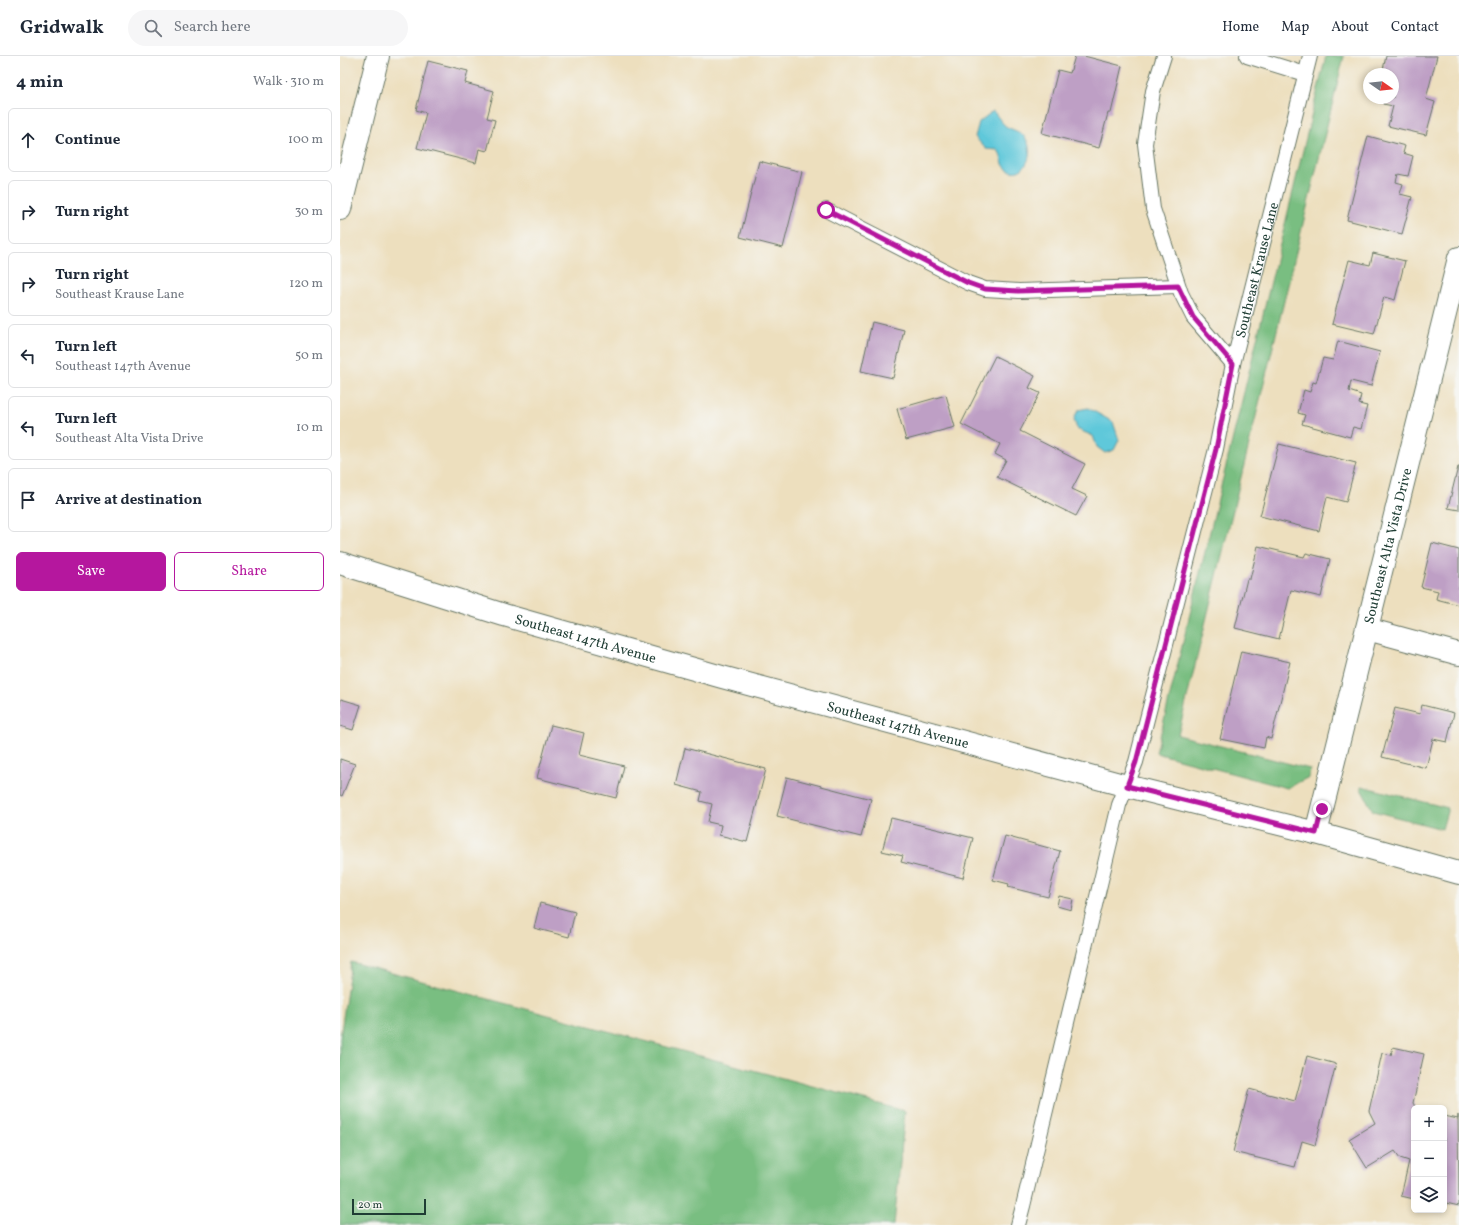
<!DOCTYPE html>
<meta charset="utf-8">
<style>
:root{--surface:#fff;--page:#f6f6f7;--text:#1f2937;--muted:#747a83;--line:#e0e1e3;--accent:#b5179e}
body{margin:0;font-family:Vollkorn,serif;background:var(--page);color:var(--text)}
.controls{position:absolute;right:12px;bottom:12px;display:grid;overflow:hidden;border-radius:6px;box-shadow:0 2px 6px #0003}
.controls button{width:36px;height:36px;display:grid;place-items:center;padding:0;border:0;border-bottom:1px solid var(--line);background:var(--surface);color:var(--text);font:20px sans-serif}
.compass{position:absolute;left:1023px;top:12px;width:36px;height:36px;border-radius:50%;background:var(--surface);box-shadow:0 2px 6px #0003;rotate:104deg}
.scale{position:absolute;left:12px;bottom:10px;width:74px;box-sizing:border-box;padding-left:4px;border:2px solid #1f3d34;border-top:0;font-size:11px;line-height:14px;white-space:nowrap;color:#1f3d34;-webkit-text-stroke:3px #f6f6f2;paint-order:stroke}
.stop{position:absolute;width:12px;height:12px;margin:-9px;border:3px solid #b5179e;border-radius:50%;background:#fff}
.stop.end{background:#b5179e;border-color:#fff;box-shadow:0 1px 4px #0008}
.list{margin:0;padding:0;list-style:none}
h2{display:flex;justify-content:space-between;align-items:center;height:52px;margin:0;padding:0 16px;font-size:17px}
h2 small{font-size:13px;font-weight:400;color:var(--muted)}
.list li{display:grid;grid-template-columns:26px 1fr auto;gap:12px;align-items:center;box-sizing:border-box;height:64px;margin:0 8px 8px;padding:0 8px;border:1px solid var(--line);border-radius:6px}
.list b{display:block;font-size:15px;white-space:nowrap}
.list p{margin:0;font-size:13px;white-space:nowrap;color:var(--muted)}
.list em{font-size:13px;font-style:normal;color:var(--muted)}
.actions{display:flex;gap:8px;padding:12px 16px}
.actions a{flex:1;padding:9px 0;border:1px solid var(--accent);border-radius:6px;text-align:center;font-size:14px;color:var(--accent)}
.actions .main{background:var(--accent);color:#fff}
.icon{flex:none;width:22px;height:22px;fill:none;stroke:currentColor;stroke-width:2;stroke-linecap:round;stroke-linejoin:round}
.map{position:relative;flex:none;width:1119px;height:1169px;overflow:hidden}
header{display:flex;align-items:center;gap:24px;box-sizing:border-box;height:56px;padding:0 20px;background:var(--surface);border-bottom:1px solid var(--line)}
header strong{font-size:19px}
nav{display:flex;gap:22px;margin-inline-start:auto;font-size:14px}
.search{width:280px;height:36px;background:var(--page);display:flex;align-items:center;gap:10px;box-sizing:border-box;padding:0 14px;border-radius:22px;color:var(--muted);font-size:15px}
main{display:flex}
aside{flex:1;background:var(--surface)}
.map>svg:first-child{display:block}
.forest{fill:#79be81;stroke:#4c7e5a}
.water{fill:#5fc8da;stroke:#3f8287}
.building{fill:#be9fc5}
.lines{fill:none;stroke-linecap:round;stroke-linejoin:round}
.lane-casing{stroke:#677664;stroke-width:16}
.street-casing{stroke:#677664;stroke-width:24}
.secondary-casing{stroke:#677664;stroke-width:24}
.lane{stroke:#fff;stroke-width:14}
.street{stroke:#fff;stroke-width:22}
.secondary{stroke:#fff;stroke-width:22}
.route{stroke:#b5179e;stroke-width:5}
.labels{text-anchor:middle;stroke-width:3;stroke-linejoin:round;paint-order:stroke}
.street-label{font-size:14px;fill:#1f3d34;stroke:#f6f6f2}
</style>
<header>
<strong>Gridwalk</strong>
<div class="search"><svg class="icon" aria-label="search" viewBox="0 0 24 24"><circle cx="10" cy="10" r="6"/><path d="M15 15l6 6"/></svg>Search here</div>
<nav><a>Home</a><a>Map</a><a>About</a><a>Contact</a></nav>
</header>
<main>
<aside>
<h2>4 min<small>Walk · 310 m</small></h2>
<ul class="list">
<li><svg class="icon" aria-label="ahead" viewBox="0 0 24 24"><path d="M12 20V5M6 11l6-6 6 6"/></svg><div><b>Continue</b></div><em>100 m</em></li>
<li><svg class="icon" aria-label="right" viewBox="0 0 24 24"><path d="M7 20v-9h11M14 6l5 5-5 5"/></svg><div><b>Turn right</b></div><em>30 m</em></li>
<li><svg class="icon" aria-label="right" viewBox="0 0 24 24"><path d="M7 20v-9h11M14 6l5 5-5 5"/></svg><div><b>Turn right</b><p>Southeast Krause Lane</p></div><em>120 m</em></li>
<li><svg class="icon" aria-label="left" viewBox="0 0 24 24"><path d="M17 20v-9H6M10 6l-5 5 5 5"/></svg><div><b>Turn left</b><p>Southeast 147th Avenue</p></div><em>50 m</em></li>
<li><svg class="icon" aria-label="left" viewBox="0 0 24 24"><path d="M17 20v-9H6M10 6l-5 5 5 5"/></svg><div><b>Turn left</b><p>Southeast Alta Vista Drive</p></div><em>10 m</em></li>
<li><svg class="icon" aria-label="arrive" viewBox="0 0 24 24"><path d="M6 21V4h12l-3 4 3 4H6"/></svg><div><b>Arrive at destination</b></div></li>
</ul>
<div class="actions"><a class="main">Save</a><a>Share</a></div>
</aside>
<div class="map">
<svg width="1119" height="1169" viewBox="0 0 1119 1169">
<rect width="100%" height="100%" fill="#f6f6f2"/>
<filter id="ink" filterUnits="userSpaceOnUse"><feTurbulence type="fractalNoise" baseFrequency=".025" numOctaves="2"/><feDisplacementMap in="SourceGraphic" scale="8" xChannelSelector="R" yChannelSelector="G"/><feConvolveMatrix kernelMatrix="1 2 1 2 8 2 1 2 1" color-interpolation-filters="sRGB"/></filter>
<filter id="wash" filterUnits="userSpaceOnUse"><feTurbulence type="fractalNoise" baseFrequency=".012" numOctaves="4" result="noise"/><feDisplacementMap in="SourceGraphic" scale="16" xChannelSelector="R" yChannelSelector="G"/><feGaussianBlur stdDeviation="0.9" result="paint"/><feColorMatrix in="noise" values="0 0 0 0 0 0 0 0 0 0 0 0 0 0 0 0 0 1.4 0 .05"/><feComposite in="paint" operator="in"/></filter>
<g filter="url(#wash)">
<rect width="100%" height="100%" fill="#eddfbe"/>
<!-- forest -->
<g class="forest">
<polygon points="986,0 1004,0 838,679 970,713 969,721 947,732 816,697"/>
<polygon points="1021,730 1108,752 1102,773 1033,755 1021,733"/>
<polygon points="11,906 565,1055 554,1169 0,1169 0,983"/>
</g>
<!-- water -->
<g class="water">
<path d="M653,55C657,59 662,68 667,71C675,75 683,76 687,85C695,100 683,123 667,113C661,109 662,99 658,94L646,93L635,81L639,66Z"/>
<polygon points="748,352 773,366 779,384 774,394 765,397 757,391 753,380 737,373 734,363 738,354"/>
</g>
<g id="blocks">
<!-- building -->
<g class="building">
<polygon points="735,0 744,0 782,10 771,57 768,57 759,92 702,77 718,14 730,17"/>
<polygon points="1046,0 1097,0 1086,43 1095,46 1086,79 1048,70 1053,50 1043,48 1044,42 1053,42 1053,18 1042,18"/>
<polygon points="88,5 128,15 125,27 154,35 147,62 155,64 147,95 139,93 136,107 77,92 86,57 76,54"/>
<polygon points="1028,80 1065,90 1063,97 1073,100 1068,120 1058,118 1056,126 1063,128 1060,138 1072,141 1062,178 1007,164"/>
<polygon points="419,105 462,116 443,192 400,181"/>
<polygon points="1033,197 1065,205 1055,244 1044,241 1034,278 992,268 1009,204 1030,209"/>
<polygon points="532,266 564,274 553,322 521,315"/>
<polygon points="998,285 1040,296 1031,330 1011,325 1009,335 1021,339 1019,348 1027,350 1021,373 1013,371 1010,381 962,368 965,359 958,357 964,334 970,336 973,326 976,327 983,302 993,304"/>
<polygon points="655,300 695,320 689,332 700,337 680,375 745,408 732,433 747,440 736,460 657,421 666,404 655,398 660,388 621,368"/>
<polygon points="606,339 615,371 566,384 557,353"/>
<polygon points="939,388 1016,407 1006,446 987,441 979,475 920,460"/>
<polygon points="1118,411 1119,411 1119,454 1108,452"/>
<polygon points="1092,487 1119,494 1119,549 1096,543 1098,535 1081,531"/>
<polygon points="918,490 964,501 966,497 990,503 981,541 951,534 939,583 895,572 907,523 910,523"/>
<polygon points="901,595 950,606 931,683 926,681 924,692 880,683"/>
<polygon points="1,643 21,649 13,674 0,670 0,648"/>
<polygon points="1082,649 1114,657 1107,686 1093,683 1086,712 1042,701 1055,652 1080,658"/>
<polygon points="211,669 244,677 239,699 284,710 276,742 197,722"/>
<polygon points="345,692 426,713 407,786 379,779 381,769 368,766 372,748 360,745 362,736 336,729"/>
<polygon points="0,703 15,708 2,740 0,739"/>
<polygon points="447,721 531,743 521,781 437,760"/>
<polygon points="551,762 633,782 623,822 561,806 563,800 542,795"/>
<polygon points="665,780 720,795 708,841 668,831 669,828 653,824"/>
<polygon points="719,840 733,843 731,854 717,850"/>
<polygon points="200,847 235,856 229,881 194,872"/>
<polygon points="1053,991 1084,998 1073,1047 1076,1052 1074,1052 1074,1143 1061,1140 1069,1105 1060,1102 1055,1095 1027,1112 1009,1083 1035,1067 1029,1055 1042,997 1051,999"/>
<polygon points="967,1000 996,1008 975,1089 962,1085 955,1111 893,1096 909,1033 955,1045"/>
<polygon points="1118,1059 1119,1150 1106,1147 1106,1150 1104,1149 1104,1060 1118,1063"/>
</g>
</g>
</g>
<g filter="url(#ink)">
<use href="#blocks" fill-opacity="0" stroke="#677664" stroke-width="1"/>
<g class="lines">
<!-- lane casing -->
<g class="lane-casing">
<g id="lane">
<polyline points="824,0 813,35 805,88 813,153 841,237 853,261 893,308"/>
<polyline points="907,0 965,18"/>
<polyline points="486,154 628,227 645,233 679,235 838,230"/>
<path id="s1" d="M678,1169L683,1150L779,749L796,706L876,393L893,308L970,0"/>
</g>
</g>
<!-- street casing -->
<g class="street-casing">
<g id="street">
<polyline points="0,153 38,0"/>
<polyline points="1027,573 1119,598"/>
<path id="s2" d="M976,777L1119,202"/>
</g>
</g>
<!-- secondary casing -->
<g class="secondary-casing">
<g id="secondary">
<path id="s3" d="M0,507L164,559L382,621L787,730L976,777L1119,817"/>
</g>
</g>
<!-- lane -->
<use href="#lane" class="lane"/>
<!-- street -->
<use href="#street" class="street"/>
<!-- secondary -->
<use href="#secondary" class="secondary"/>
</g>
</g>
<g class="lines" filter="url(#ink)">
<!-- route -->
<polyline class="route" points="486,154 628,227 645,233 678,235 838,230 853,261 893,308 876,393 796,706 787,730 976,777 982,753"/>
</g>
<g class="labels">
<!-- street labels -->
<g class="street-label">
<text dy="5" stroke="none"><textPath href="#s1" startOffset="985">Southeast Krause Lane</textPath></text>
<text dy="5" stroke="none"><textPath href="#s2" startOffset="296">Southeast Alta Vista Drive</textPath></text>
<text dy="5" stroke="none"><textPath href="#s3" startOffset="257">Southeast 147th Avenue</textPath></text>
<text dy="5" stroke="none"><textPath href="#s3" startOffset="581">Southeast 147th Avenue</textPath></text>
</g>
</g>
</svg>
<div class="controls">
<button>+</button>
<button>−</button>
<button><svg class="icon" aria-label="layers" viewBox="0 0 24 24"><path d="M12 4l9 5-9 5-9-5zM3 14l9 5 9-5"/></svg></button>
</div>
<svg class="compass" viewBox="-18 -18 36 36"><path d="M0-13l5 13h-10z" fill="#e53935"/><path d="M0 13l5-13h-10z" fill="#747a83"/></svg>
<div class="scale">20 m</div>
<div class="stop" style="left:486px;top:154px"></div>
<div class="stop end" style="left:982px;top:753px"></div>
</div>
</main>
